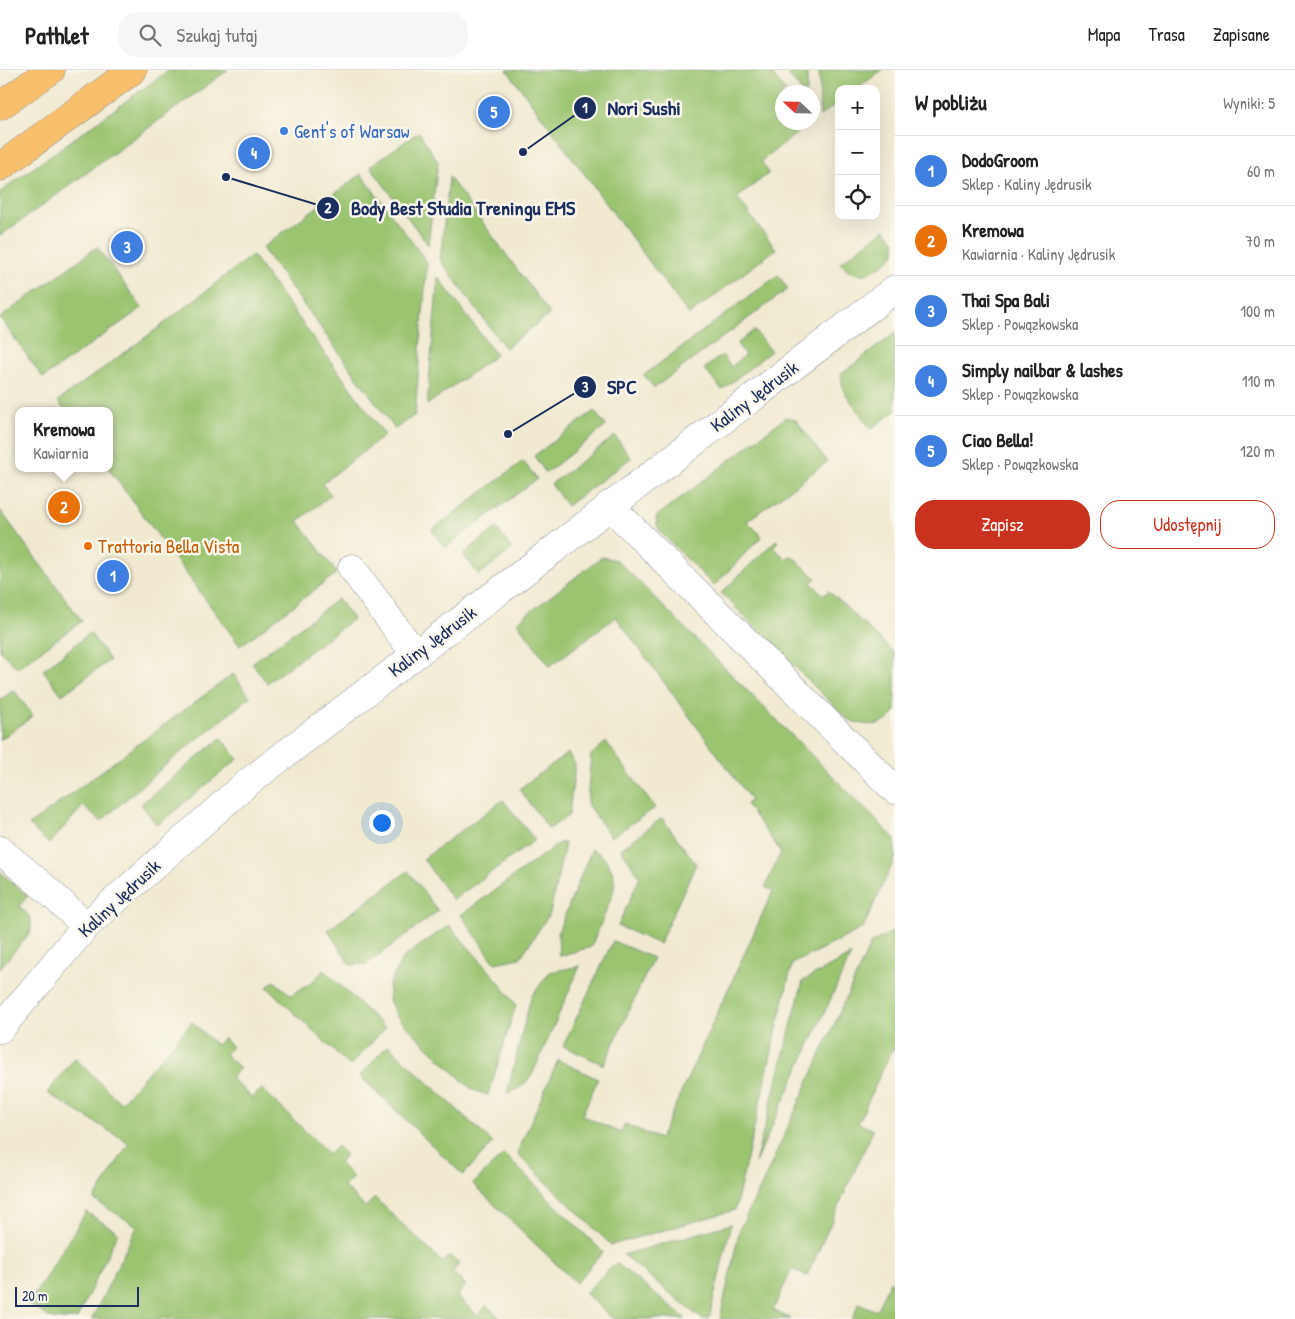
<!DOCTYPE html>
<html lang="pl">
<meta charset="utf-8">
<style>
:root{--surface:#fff;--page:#f6f6f6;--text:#222;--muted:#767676;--line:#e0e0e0;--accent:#c8321e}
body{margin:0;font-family:"Patrick Hand",sans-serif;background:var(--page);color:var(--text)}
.controls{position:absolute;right:15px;top:15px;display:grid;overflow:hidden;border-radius:10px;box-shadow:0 5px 20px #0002}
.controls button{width:45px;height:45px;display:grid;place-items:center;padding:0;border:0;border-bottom:1px solid var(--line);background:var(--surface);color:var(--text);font:25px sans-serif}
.compass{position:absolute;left:775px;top:15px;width:45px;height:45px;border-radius:50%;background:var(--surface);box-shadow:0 5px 20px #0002;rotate:292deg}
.scale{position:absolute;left:15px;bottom:12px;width:124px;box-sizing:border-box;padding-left:5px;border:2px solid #1b2f5e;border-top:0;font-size:14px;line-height:18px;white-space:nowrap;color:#1b2f5e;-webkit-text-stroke:4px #fbf7ec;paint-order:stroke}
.you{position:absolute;left:381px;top:752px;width:18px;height:18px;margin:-12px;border:4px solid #fff;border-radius:50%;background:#1a73e8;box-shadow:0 0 0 8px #1a73e833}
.badge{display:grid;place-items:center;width:32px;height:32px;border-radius:50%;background:var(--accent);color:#fff;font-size:16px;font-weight:700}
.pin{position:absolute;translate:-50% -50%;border:2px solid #fff;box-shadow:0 1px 5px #0006}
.popup{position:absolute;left:15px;top:337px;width:98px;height:65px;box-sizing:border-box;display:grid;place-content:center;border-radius:10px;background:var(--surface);filter:drop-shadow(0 1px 4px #0005);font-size:16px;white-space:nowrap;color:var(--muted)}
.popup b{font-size:19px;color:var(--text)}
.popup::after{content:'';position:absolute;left:50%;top:100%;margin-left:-10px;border:10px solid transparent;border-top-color:var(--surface)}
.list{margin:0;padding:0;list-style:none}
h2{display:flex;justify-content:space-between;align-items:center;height:65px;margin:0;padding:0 20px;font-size:21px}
h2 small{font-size:16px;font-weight:400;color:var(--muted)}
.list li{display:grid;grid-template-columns:32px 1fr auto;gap:15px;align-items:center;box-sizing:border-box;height:70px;padding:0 20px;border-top:1px solid var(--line)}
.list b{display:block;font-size:19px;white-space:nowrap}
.list p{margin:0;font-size:16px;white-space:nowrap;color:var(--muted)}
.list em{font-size:16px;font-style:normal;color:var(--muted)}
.actions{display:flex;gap:10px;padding:15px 20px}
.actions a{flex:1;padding:11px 0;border:1px solid var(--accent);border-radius:20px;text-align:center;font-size:18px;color:var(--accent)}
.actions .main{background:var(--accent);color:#fff}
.icon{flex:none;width:28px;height:28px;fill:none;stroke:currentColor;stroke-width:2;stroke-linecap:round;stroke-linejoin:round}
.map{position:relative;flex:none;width:895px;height:1249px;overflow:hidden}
header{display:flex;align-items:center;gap:30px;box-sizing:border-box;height:70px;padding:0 25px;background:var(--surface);border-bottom:1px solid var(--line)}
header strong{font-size:24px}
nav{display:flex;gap:28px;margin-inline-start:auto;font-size:18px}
.search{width:350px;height:45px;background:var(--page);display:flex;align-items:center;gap:12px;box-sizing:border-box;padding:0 18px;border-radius:20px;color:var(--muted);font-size:19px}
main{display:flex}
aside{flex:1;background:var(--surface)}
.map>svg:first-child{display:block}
.green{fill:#9bc471;stroke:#5b7a68}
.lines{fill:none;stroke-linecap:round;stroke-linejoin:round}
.minor-casing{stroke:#868c98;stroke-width:29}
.major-casing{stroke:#868c98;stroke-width:29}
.minor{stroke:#fff;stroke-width:28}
.major{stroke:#f8bf6c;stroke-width:28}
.shop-dot{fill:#3f7fe0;stroke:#fbf7ec;stroke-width:2}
.food-dot{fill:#e8710a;stroke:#fbf7ec;stroke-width:2}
.labels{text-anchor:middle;stroke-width:5;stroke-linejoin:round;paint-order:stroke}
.shop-label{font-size:19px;fill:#366cbe;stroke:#fbf7ec;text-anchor:start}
.street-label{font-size:19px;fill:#1b2f5e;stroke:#fbf7ec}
.food-label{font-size:19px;fill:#c56008;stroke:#fbf7ec;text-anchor:start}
.leader{fill:none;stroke:#1b2f5e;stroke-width:2}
.callout-dot{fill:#1b2f5e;stroke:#fbf7ec;stroke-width:2}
.mark-label{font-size:15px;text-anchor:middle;font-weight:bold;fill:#fff}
.callout-label{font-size:20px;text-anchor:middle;font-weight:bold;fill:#1b2f5e;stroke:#fbf7ec;stroke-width:5;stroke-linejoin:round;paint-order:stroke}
</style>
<header>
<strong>Pathlet</strong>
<div class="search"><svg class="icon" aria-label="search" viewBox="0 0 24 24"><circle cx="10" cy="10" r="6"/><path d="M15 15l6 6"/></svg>Szukaj tutaj</div>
<nav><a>Mapa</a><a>Trasa</a><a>Zapisane</a></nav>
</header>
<main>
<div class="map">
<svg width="895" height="1249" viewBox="0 0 895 1249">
<rect width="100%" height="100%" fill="#fbf7ec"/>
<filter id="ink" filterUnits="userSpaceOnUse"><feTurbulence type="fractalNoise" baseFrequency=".02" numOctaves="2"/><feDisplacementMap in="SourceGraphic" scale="10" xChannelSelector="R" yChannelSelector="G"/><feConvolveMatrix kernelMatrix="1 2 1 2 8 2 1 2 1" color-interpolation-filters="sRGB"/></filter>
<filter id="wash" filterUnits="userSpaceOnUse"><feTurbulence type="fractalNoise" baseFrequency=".0096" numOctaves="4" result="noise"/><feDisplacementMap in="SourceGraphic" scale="20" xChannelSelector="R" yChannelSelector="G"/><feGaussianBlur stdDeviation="1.12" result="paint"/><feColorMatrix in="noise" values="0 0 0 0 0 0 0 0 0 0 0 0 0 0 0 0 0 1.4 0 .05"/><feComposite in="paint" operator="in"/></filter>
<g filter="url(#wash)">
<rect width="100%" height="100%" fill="#f1ead1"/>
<!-- green -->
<g class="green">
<polygon points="169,0 228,0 0,166 0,122"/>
<polygon points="507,0 769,0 786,22 782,22 782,52 808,53 809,54 761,91 769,103 737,128 776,179 689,245"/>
<polygon points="785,0 807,0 807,22 802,22"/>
<polygon points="819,0 882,0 857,19 839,19 839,32 820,46"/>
<polygon points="419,62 438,92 428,175 370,96"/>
<polygon points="361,104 427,192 415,345 395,359 262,178"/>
<polygon points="449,107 550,244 505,278 440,190"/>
<path d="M885,159L895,171V185C876,200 862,215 840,193Z"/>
<polygon points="97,177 142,238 43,308 0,248"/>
<polygon points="252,185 385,365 322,414 331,425 298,451 337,503 240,576 108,398 109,341 65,341 58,331 157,259"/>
<polygon points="778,205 788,219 654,318 644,305"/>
<polygon points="438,207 496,285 427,335"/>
<polygon points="754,260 771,281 722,320 704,299 722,285 731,297 745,285 737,274"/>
<polygon points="895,263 895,341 871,359 843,320 841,304"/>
<polygon points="594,341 606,356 546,403 534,386"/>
<polygon points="786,347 796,350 827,392 747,451 762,466 714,516 662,464 657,455 656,447"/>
<polygon points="615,366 631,388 567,436 551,414"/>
<polygon points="523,391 537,409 445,478 432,460"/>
<polygon points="0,440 82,551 17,598 0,581"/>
<polygon points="496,458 512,479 479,505 463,484"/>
<path d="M776,470L778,472L773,477L786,489L791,485L816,508L811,513L824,525L829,521L895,584V642C893,645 889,649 886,651C874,658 856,654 846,648L721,523Z"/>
<polygon points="602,487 617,490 895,769 895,788 863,858 792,894 735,1140 611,1175 517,1083 558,990 598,1009 582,1045 620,1063 625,1054 660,1069 773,821 765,817 781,782 746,734 751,730 616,547 550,596 517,552"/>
<polygon points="338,529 353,549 267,613 252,593"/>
<polygon points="90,563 110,590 62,625 43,600"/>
<polygon points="233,604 250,627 169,692 101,751 83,736 49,774 29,755"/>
<polygon points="14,620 33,646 0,670 0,630"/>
<polygon points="221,668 238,689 157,755 141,734"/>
<polygon points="606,672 655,738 611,767 587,734 591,685"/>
<polygon points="568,683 575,694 569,745 549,759 519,719"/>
<polygon points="503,730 535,770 453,830 423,789"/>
<polygon points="662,748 696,794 659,874 618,856 640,807 621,779"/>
<polygon points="559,773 565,773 550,843 520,888 495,893 461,845"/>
<path d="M592,779C605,785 617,803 614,818C609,837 598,859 591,877L559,886L558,862Z"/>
<polygon points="408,801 438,841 367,894 350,895 328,860"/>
<path d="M0,802L28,826L19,836C30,846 33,848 30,863L0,898Z"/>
<polygon points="449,855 499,912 516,935 488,1025 475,1021 468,1016 398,948 389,930 389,915 403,888"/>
<polygon points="895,860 895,980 892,979 858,1053 873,1060 807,1206 792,1199 773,1240 791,1249 720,1249 740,1158 760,1119 871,873"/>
<polygon points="613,871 653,888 604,995 563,976"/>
<polygon points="851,885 755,1093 803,911"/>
<path d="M580,896L533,1003C526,1013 519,1020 507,1023L531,927L550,902Z"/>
<polygon points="324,900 385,958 350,996 267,917 274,911 291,925 310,914"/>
<polygon points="192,952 216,975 223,968 232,977 225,984 240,998 231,1008 252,1028 262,1019 329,1084 337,1076 346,1085 339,1093 353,1107 344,1117 365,1137 375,1128 442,1192 450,1186 459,1194 452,1202 466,1215 457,1226 478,1246 487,1235 501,1249 92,1249 137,1156 94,1130 129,1073 47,1023 75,988 121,1033"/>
<polygon points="388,975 493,1073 463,1105 360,1006"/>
<polygon points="504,1084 603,1182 576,1213 473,1114"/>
<polygon points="86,1142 118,1162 77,1249 52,1249 29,1234"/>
<polygon points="731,1154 709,1249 702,1249 623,1185"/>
<polygon points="616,1193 686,1249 613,1249 585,1223"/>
<polygon points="890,1211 895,1214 895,1249 852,1249 859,1233 876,1241"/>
</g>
</g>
<g filter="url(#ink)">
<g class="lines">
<!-- minor casing -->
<g class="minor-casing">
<g id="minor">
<polyline points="609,435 895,720"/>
<polyline points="352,498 415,584"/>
<polyline points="0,780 43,816 86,856"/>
<polyline points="0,959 86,856 246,714 895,219"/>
</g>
</g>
<!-- major casing -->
<g class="major-casing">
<g id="major">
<polyline points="0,36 51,0"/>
<polyline points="0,97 133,0"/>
</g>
</g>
<!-- minor -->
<use href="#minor" class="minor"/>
<!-- major -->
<use href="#major" class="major"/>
</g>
</g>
<!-- markers -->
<circle class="shop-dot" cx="284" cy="61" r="5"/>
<circle class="food-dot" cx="88" cy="476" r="5"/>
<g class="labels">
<!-- shop labels -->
<g class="shop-label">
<text x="294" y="68">Gent's of Warsaw</text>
</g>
<!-- street labels -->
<g class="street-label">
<text transform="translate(754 326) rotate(-37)" y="7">Kaliny Jędrusik</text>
<text transform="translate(432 571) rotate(-37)" y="7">Kaliny Jędrusik</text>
<text transform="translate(119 828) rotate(-43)" y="7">Kaliny Jędrusik</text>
</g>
<!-- food labels -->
<g class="food-label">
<text x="98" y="483">Trattoria Bella Vista</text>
</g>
</g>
<!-- callouts -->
<path class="leader" d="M523 82L585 38M226 107L328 138M508 364L585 317"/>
<g class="callout-dot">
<circle cx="523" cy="82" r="5"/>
<circle cx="226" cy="107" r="5"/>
<circle cx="508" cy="364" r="5"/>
<circle cx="585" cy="38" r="12"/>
<circle cx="328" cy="138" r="12"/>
<circle cx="585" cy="317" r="12"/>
</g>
<g class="mark-label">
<text x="585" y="43">1</text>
<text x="328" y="143">2</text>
<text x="585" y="322">3</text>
</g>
<g class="callout-label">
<text x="644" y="45">Nori Sushi</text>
<text x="463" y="145">Body Best Studia Treningu EMS</text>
<text x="622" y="324">SPC</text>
</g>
</svg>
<div class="controls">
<button>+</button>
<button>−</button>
<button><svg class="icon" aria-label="locate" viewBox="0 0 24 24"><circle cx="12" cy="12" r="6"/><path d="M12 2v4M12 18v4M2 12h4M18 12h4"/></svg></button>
</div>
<svg class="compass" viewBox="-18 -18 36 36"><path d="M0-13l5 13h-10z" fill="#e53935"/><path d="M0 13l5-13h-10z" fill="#767676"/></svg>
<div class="scale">20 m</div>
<div class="you"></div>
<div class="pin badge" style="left:113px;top:506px;background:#3f7fe0">1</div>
<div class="pin badge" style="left:64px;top:437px;background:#e8710a">2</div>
<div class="popup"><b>Kremowa</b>Kawiarnia</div>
<div class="pin badge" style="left:127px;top:177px;background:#3f7fe0">3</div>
<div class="pin badge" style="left:254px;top:83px;background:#3f7fe0">4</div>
<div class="pin badge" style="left:494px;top:42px;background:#3f7fe0">5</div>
</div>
<aside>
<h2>W pobliżu<small>Wyniki: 5</small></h2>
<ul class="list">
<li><span class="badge" style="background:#3f7fe0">1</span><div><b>DodoGroom</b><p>Sklep · Kaliny Jędrusik</p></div><em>60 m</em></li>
<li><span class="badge" style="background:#e8710a">2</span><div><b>Kremowa</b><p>Kawiarnia · Kaliny Jędrusik</p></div><em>70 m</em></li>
<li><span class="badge" style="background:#3f7fe0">3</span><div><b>Thai Spa Bali</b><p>Sklep · Powązkowska</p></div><em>100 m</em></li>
<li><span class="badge" style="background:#3f7fe0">4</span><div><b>Simply nailbar &amp; lashes</b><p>Sklep · Powązkowska</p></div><em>110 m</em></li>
<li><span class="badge" style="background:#3f7fe0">5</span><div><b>Ciao Bella!</b><p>Sklep · Powązkowska</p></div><em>120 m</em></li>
</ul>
<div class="actions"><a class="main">Zapisz</a><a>Udostępnij</a></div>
</aside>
</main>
